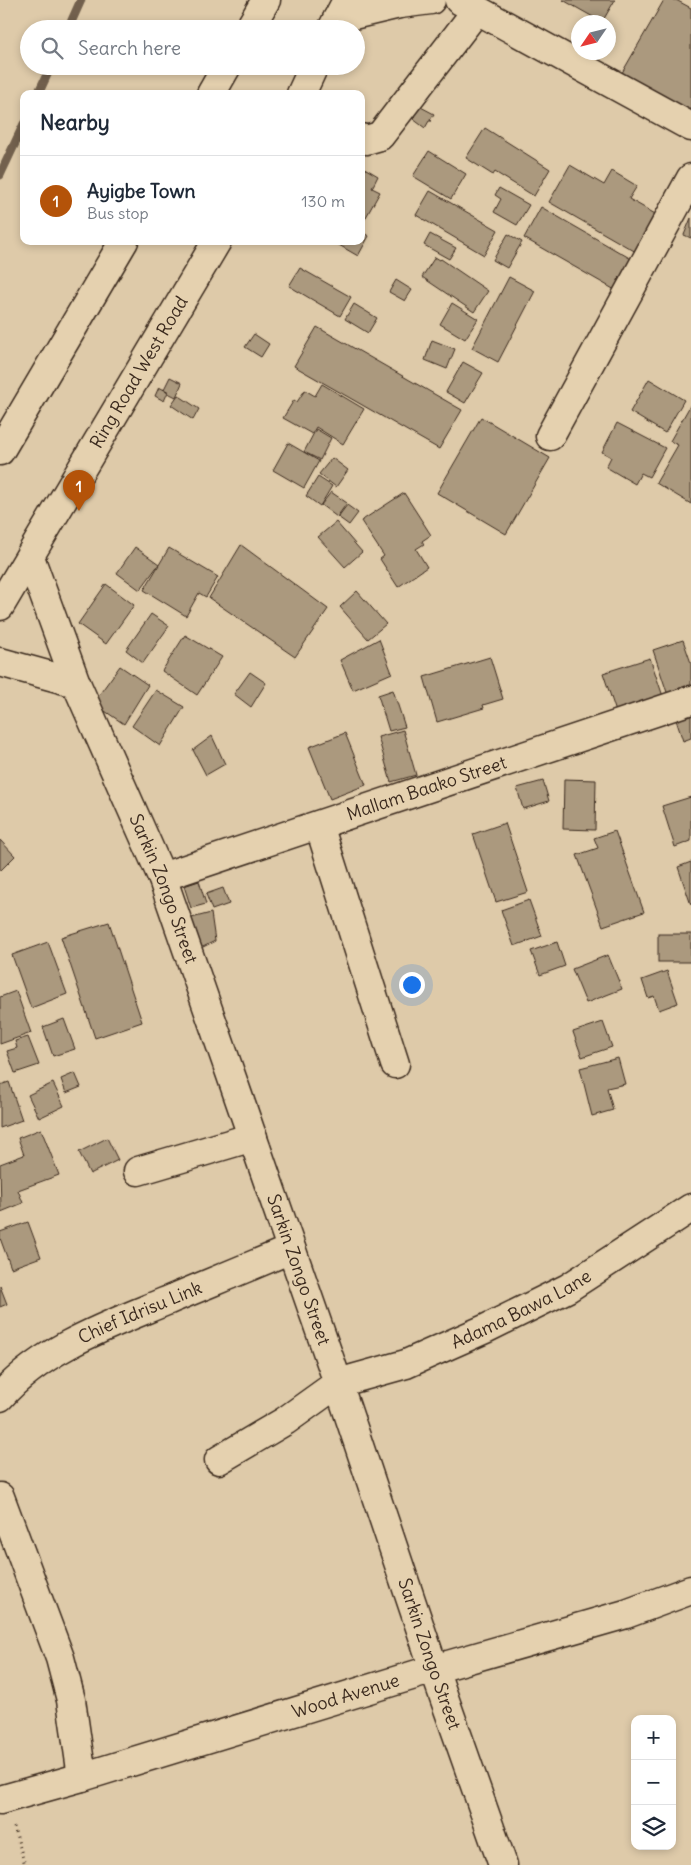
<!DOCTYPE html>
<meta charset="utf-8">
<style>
:root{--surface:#fff;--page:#f2f2f3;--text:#1f2937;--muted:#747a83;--line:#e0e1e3;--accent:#b45309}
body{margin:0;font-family:Delius,sans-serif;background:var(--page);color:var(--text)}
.controls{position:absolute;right:15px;bottom:15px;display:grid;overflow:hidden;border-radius:10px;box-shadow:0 2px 8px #0003}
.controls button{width:45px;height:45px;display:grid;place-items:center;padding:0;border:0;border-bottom:1px solid var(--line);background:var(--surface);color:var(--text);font:25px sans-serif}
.compass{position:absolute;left:571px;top:15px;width:45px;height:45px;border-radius:50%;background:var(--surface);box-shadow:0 2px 8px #0003;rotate:235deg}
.you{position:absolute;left:411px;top:984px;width:18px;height:18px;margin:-12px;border:4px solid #fff;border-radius:50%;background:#1a73e8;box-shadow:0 0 0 8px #1a73e833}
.badge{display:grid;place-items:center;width:32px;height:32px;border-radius:50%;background:var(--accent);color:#fff;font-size:16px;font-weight:700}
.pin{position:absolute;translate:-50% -41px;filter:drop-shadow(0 1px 2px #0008)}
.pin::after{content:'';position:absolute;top:26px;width:18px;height:15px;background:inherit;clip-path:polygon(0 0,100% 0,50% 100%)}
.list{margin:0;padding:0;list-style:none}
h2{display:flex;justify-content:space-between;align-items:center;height:65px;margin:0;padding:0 20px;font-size:21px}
h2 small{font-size:16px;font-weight:400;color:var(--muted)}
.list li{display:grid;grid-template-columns:32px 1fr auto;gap:15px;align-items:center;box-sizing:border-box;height:90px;padding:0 20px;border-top:1px solid var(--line)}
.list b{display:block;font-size:19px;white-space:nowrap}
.list p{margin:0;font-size:16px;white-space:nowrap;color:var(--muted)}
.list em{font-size:16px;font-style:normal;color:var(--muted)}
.icon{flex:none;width:28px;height:28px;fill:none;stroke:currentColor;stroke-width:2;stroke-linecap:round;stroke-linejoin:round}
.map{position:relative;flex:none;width:691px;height:1865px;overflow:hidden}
.search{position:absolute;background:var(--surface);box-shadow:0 2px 8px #0003;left:20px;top:20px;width:345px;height:55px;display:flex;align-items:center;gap:12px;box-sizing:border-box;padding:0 18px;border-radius:28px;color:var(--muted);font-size:19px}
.panel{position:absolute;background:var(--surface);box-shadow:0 2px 8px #0003;left:20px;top:90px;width:345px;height:155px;border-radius:10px}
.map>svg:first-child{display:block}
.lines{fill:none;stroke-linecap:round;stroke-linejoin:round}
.stream{stroke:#72614d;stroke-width:9}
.building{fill:#ab997e;stroke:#3b2a1e}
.minor-casing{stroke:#3b2a1e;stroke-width:31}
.major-casing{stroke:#3b2a1e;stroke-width:31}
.path{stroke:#3b2a1e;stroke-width:3;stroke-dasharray:1 4;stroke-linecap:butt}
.minor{stroke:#e5d1af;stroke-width:28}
.major{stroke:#e5d1af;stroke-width:28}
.labels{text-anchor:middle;stroke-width:4;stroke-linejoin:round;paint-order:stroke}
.street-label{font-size:18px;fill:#3b2a1e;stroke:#e5d1af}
</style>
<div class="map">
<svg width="691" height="1865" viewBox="0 0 691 1865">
<rect width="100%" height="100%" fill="#decaa9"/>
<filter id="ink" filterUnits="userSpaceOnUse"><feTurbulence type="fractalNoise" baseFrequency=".02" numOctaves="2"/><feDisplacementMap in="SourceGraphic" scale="10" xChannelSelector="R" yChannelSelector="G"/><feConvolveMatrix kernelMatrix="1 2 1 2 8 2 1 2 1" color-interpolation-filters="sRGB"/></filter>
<g filter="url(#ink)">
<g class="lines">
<!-- stream -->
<g class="stream">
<polyline points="68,29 81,0"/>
<polyline points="38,94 51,66"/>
<polyline points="0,175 24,124"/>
</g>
</g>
<!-- building -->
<g class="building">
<polygon points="563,0 615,0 602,22"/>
<polygon points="664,0 676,0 691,8 691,120 619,78"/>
<polygon points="417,105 434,114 430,120 432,121 429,121 425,128 413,119 415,116 412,114"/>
<polygon points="485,128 550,169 534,196 495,172 493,175 466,158"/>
<polygon points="429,151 466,174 451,199 413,176"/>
<polygon points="570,165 604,185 612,171 637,186 629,199 671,223 650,260 549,202"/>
<polygon points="361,166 378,176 372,188 380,192 361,226"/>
<polygon points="499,188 529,205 517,225 494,212 501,199 495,195"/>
<polygon points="430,191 498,230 484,255 416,215"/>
<polygon points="541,207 640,264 622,294 524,238"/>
<polygon points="691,218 691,238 684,235"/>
<polygon points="361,232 369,236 358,256 332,241 361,241"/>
<polygon points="430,234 456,248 449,259 424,245"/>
<polygon points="508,234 522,242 507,268 493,260"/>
<polygon points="435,257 440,260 441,259 488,291 474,312 422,277"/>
<polygon points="300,268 351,297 340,316 289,286"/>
<polygon points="509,277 535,291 498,362 472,348"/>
<polygon points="396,280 412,290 405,301 389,292"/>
<polygon points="452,303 478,319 465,339 440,324"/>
<polygon points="354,304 377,318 368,333 345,319"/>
<polygon points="317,327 462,410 439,449 294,366"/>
<polygon points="254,334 269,344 261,357 245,347"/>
<polygon points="432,340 455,349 447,369 425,360"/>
<polygon points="463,362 483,373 465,403 446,392"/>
<polygon points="170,377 182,383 176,397 168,393 169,392 164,389"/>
<polygon points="649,379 684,400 665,433 630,412"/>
<polygon points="322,384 364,409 343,444 316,427 312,434 283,418 294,400 297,402 305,390 315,396"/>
<polygon points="159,387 168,392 164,401 155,396"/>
<polygon points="178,395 199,409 193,420 171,405"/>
<polygon points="691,404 691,504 656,483 678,445 670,441"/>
<polygon points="481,417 550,458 506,534 437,493"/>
<polygon points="617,423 665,448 649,477 641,473 635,484 606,467 611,457 602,452"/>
<polygon points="316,429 331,438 320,460 304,452"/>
<polygon points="288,443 319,461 304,488 273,470"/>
<polygon points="332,458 348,470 336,487 319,474"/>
<polygon points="318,477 332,486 320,506 306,496"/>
<polygon points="331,492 347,503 337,517 321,505"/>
<polygon points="404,493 431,535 422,541 424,544 416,549 427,567 398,587 380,559 384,556 361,521"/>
<polygon points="347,505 358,513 349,525 338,517"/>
<polygon points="336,522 362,552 345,567 318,537"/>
<polygon points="241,545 328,609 295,657 209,598"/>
<polygon points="135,547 159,564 140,590 117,573"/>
<polygon points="169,548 218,577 206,597 199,593 186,616 144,590"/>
<polygon points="106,584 134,605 106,644 78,624"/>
<polygon points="357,591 386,624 368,639 340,607"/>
<polygon points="151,614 169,626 143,663 126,650"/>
<polygon points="185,635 222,657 197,695 162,671"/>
<polygon points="379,639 392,673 353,690 340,660"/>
<polygon points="683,640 691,663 691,738 683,741 653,650"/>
<polygon points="490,657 503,699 483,705 484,708 437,722 424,677"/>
<polygon points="650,658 671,720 624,736 603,673"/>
<polygon points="120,666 148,685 124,724 93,703"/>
<polygon points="250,672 266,683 251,707 234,694"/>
<polygon points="156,690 184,707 160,746 132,726"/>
<polygon points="393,690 405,727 389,731 378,695"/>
<polygon points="403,730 416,775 391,782 378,737"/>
<polygon points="345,733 366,785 330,799 309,747"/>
<polygon points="212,736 225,764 206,775 193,750"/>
<polygon points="564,779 596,780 595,830 563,829"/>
<polygon points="543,781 549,801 523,809 517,788"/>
<polygon points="691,797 691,841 675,847 662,806"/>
<polygon points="505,823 528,892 496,902 473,834"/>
<polygon points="615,831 644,912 603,926 577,855 598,848 594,838"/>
<polygon points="0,840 15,856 0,871"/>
<polygon points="691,862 691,905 678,867"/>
<polygon points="199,881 206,904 191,908 184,886"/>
<polygon points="223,888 229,904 212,910 206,894"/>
<polygon points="529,900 542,936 514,946 501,910"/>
<polygon points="211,913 215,941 195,951 184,920"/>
<polygon points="109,922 142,1022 95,1038 61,937"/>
<rect x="658" y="934" width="33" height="28"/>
<polygon points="48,942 67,994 31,1008 12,955"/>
<polygon points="557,942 565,966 540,975 531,951"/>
<polygon points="608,955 622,989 586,1003 572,969"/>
<polygon points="667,971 678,1003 659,1010 654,996 648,998 642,980"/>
<polygon points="16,991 31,1033 0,1044 0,997"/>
<polygon points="64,1019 75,1049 53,1056 43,1027"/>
<polygon points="603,1022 612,1047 582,1057 573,1032"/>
<polygon points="28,1037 39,1065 15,1073 7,1051 17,1048 15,1041"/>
<polygon points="618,1058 625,1084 607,1088 613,1110 592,1116 580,1068"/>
<polygon points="75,1073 81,1087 66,1093 61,1079"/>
<polygon points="9,1082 22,1120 0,1128 0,1085"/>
<polygon points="53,1083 64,1106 39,1118 28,1095"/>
<polygon points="41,1129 59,1175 18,1190 23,1203 1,1212 0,1164 24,1155 18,1138"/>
<polygon points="107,1138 118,1160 90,1174 79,1152"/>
<polygon points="28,1222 41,1257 11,1268 0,1238 0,1232"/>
<polygon points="0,1286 7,1304 0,1307"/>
</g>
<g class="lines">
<!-- minor casing -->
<g class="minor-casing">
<g id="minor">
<polyline points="459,0 691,127"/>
<polyline points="337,19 400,4 431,0"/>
<polyline points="361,138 366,140 380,136 477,10"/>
<polyline points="550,436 691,178"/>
<path id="s1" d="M30,557L76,683L162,877L338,1383L434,1669L503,1865"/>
<polyline points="0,662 76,683"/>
<polyline points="319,825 395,1064"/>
<path id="s2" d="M162,877L691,700"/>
<polyline points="138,1171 253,1137"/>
<path id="s3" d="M0,1397C42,1349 106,1326 164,1302C207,1284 249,1267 291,1249"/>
<path id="s4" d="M219,1460L285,1421L338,1383L406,1364L485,1329L568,1288L691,1208"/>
<polyline points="0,1497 60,1658 71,1700 82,1777"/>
<path id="s5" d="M0,1800L82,1777L434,1669L626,1614L691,1590"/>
</g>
</g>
<!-- major casing -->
<g class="major-casing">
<g id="major">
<polyline points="249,29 266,0"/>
<polyline points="332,29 347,0"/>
<polyline points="211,94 227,66"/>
<polyline points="301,94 314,66"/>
<polyline points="0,451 124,241"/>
<path id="s6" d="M0,606L217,241"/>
</g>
</g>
<!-- path -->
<polyline class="path" points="14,1827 25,1865"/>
<!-- minor -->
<use href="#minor" class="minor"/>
<!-- major -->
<use href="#major" class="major"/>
</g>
</g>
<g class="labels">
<!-- street labels -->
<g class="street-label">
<text dy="6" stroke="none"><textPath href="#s6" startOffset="272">Ring Road West Road</textPath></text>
<text dy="6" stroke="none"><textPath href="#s2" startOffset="279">Mallam Baako Street</textPath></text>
<text dy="6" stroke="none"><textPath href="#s1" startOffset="358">Sarkin Zongo Street</textPath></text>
<text dy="6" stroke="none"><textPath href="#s1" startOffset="762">Sarkin Zongo Street</textPath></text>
<text dy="6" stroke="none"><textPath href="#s4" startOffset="340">Adama Bawa Lane</textPath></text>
<text dy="6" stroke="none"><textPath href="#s3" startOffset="165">Chief Idrisu Link</textPath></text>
<text dy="6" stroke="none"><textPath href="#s1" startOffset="1168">Sarkin Zongo Street</textPath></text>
<text dy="6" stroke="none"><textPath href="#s5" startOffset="361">Wood Avenue</textPath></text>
</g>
</g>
</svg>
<div class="controls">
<button>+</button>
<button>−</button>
<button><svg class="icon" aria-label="layers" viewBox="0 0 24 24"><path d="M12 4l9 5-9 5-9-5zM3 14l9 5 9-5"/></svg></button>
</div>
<svg class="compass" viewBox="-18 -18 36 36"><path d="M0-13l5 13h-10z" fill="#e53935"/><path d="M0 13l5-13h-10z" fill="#747a83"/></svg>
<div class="you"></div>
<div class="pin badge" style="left:79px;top:511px">1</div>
<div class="search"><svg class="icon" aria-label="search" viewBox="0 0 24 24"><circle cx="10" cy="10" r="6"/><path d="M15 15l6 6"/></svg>Search here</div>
<section class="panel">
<h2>Nearby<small></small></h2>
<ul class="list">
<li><span class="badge">1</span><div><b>Ayigbe Town</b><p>Bus stop</p></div><em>130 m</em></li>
</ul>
</section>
</div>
